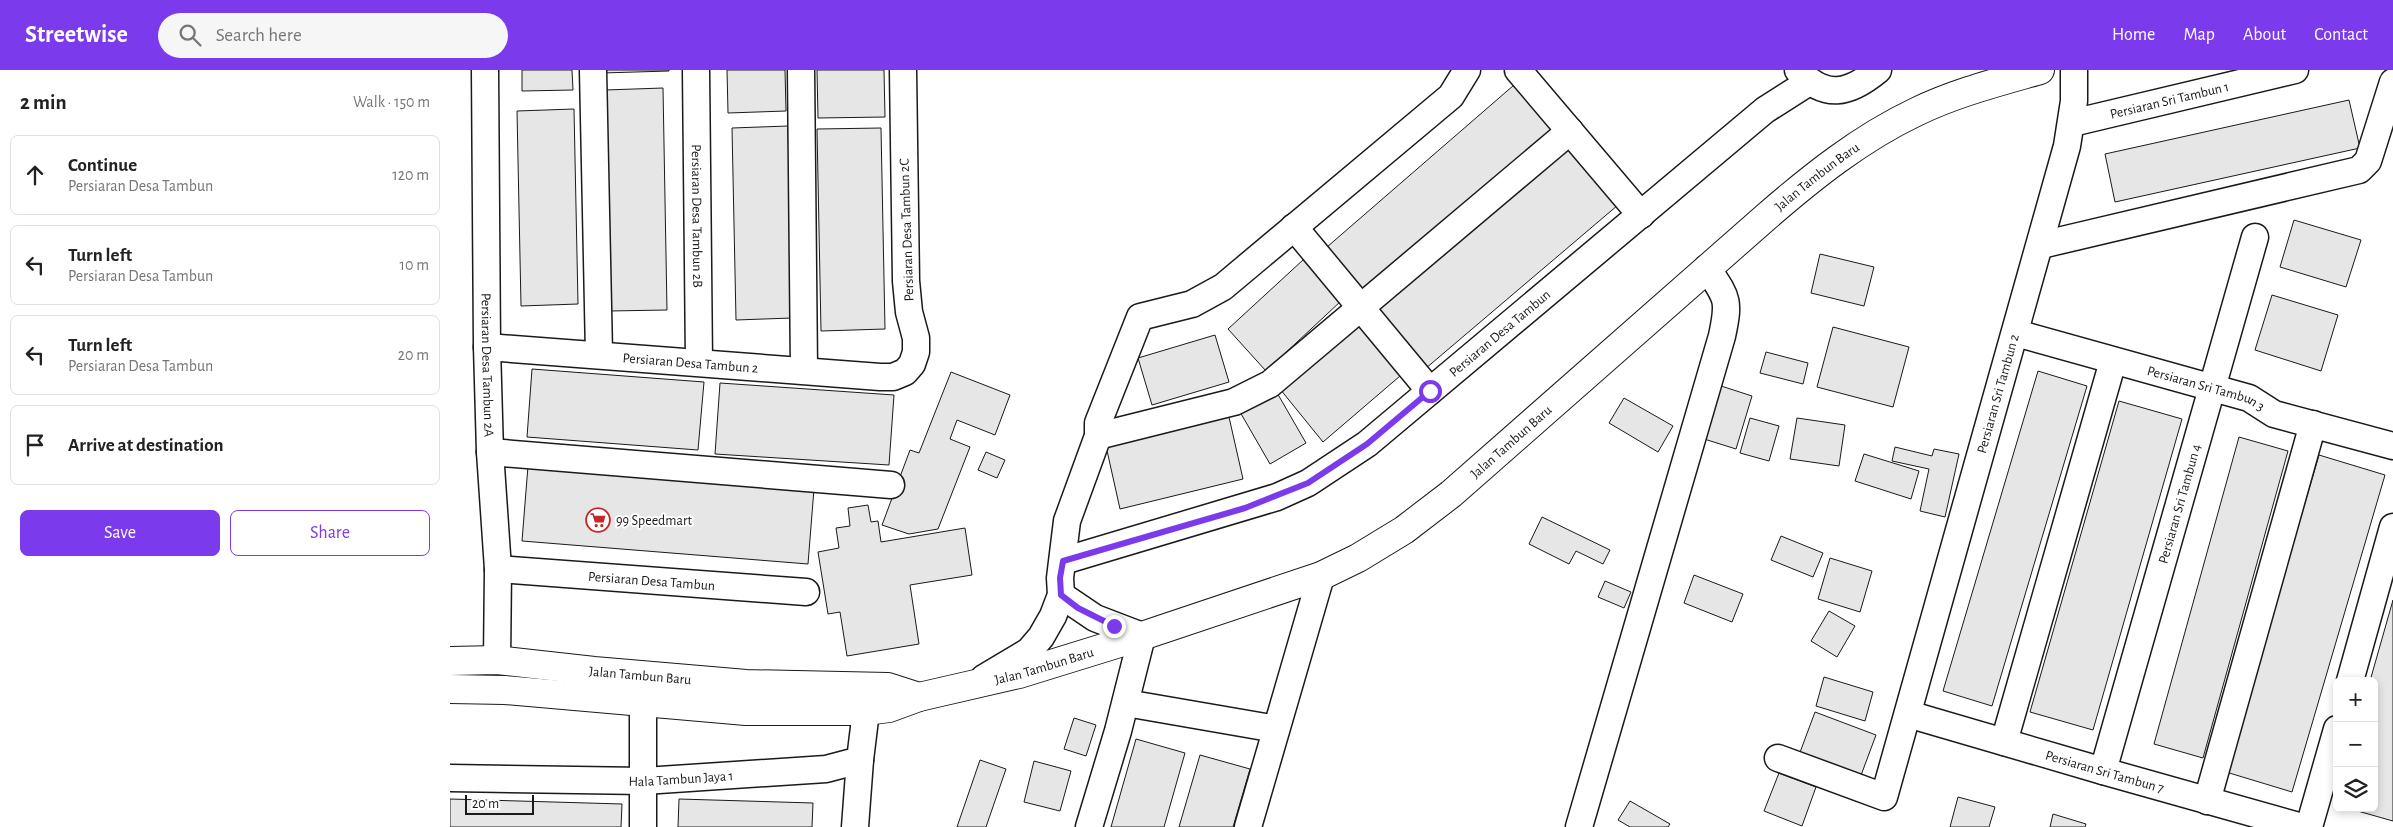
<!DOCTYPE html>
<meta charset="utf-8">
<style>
:root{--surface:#fff;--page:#f6f6f6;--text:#222;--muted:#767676;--line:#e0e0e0;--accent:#7c3aed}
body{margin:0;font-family:"Alegreya Sans",sans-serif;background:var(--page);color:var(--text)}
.controls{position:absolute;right:15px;bottom:15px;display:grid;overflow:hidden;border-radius:8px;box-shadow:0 2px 8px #0003}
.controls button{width:45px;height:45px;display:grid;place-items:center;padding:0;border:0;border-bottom:1px solid var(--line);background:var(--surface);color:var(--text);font:25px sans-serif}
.scale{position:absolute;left:15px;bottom:12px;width:69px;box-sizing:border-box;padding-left:5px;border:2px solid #1a1a1a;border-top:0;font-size:14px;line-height:18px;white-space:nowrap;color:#1a1a1a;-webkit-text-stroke:4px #fff;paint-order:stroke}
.stop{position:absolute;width:15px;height:15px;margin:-11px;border:4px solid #7c3aed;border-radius:50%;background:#fff}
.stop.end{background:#7c3aed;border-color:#fff;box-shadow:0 1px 5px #0008}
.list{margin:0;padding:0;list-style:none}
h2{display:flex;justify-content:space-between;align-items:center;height:65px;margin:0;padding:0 20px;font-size:21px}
h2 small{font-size:16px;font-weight:400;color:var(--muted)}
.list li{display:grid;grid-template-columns:32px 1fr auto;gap:15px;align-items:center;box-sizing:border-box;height:80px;margin:0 10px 10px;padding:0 10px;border:1px solid var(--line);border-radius:8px}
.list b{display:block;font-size:19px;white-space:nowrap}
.list p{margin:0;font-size:16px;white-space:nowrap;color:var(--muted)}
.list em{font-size:16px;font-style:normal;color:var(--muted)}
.actions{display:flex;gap:10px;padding:15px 20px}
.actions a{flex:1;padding:11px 0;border:1px solid var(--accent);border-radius:8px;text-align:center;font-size:18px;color:var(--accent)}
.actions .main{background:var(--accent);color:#fff}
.icon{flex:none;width:28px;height:28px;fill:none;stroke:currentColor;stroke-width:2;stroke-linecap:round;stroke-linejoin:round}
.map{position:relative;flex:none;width:1943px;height:757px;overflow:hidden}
header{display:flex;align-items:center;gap:30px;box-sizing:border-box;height:70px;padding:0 25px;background:var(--accent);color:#fff}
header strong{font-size:24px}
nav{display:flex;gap:28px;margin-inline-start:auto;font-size:18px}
.search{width:350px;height:45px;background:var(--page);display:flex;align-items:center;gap:12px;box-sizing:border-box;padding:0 18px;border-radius:28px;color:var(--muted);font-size:19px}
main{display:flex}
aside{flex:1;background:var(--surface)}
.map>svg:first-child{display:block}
.building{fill:#e6e6e6;stroke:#1a1a1a}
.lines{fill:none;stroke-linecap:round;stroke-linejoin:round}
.minor-casing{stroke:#1a1a1a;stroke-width:29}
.major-casing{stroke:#1a1a1a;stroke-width:30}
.minor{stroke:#fff;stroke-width:26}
.major{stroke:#fff;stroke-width:28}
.route{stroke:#7c3aed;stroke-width:6}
.labels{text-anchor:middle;stroke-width:4;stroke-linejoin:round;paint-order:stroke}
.street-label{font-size:14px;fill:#1a1a1a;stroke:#fff}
.poi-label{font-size:14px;fill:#1a1a1a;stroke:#fff;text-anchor:start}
</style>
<header>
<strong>Streetwise</strong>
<div class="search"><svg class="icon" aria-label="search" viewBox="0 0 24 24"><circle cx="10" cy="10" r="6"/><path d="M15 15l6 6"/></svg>Search here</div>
<nav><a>Home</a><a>Map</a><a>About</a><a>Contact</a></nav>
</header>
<main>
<aside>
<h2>2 min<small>Walk · 150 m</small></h2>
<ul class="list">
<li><svg class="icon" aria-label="ahead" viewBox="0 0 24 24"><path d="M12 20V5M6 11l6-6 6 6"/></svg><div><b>Continue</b><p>Persiaran Desa Tambun</p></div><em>120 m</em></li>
<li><svg class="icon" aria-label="left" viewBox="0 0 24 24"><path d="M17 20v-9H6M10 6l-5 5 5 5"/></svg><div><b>Turn left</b><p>Persiaran Desa Tambun</p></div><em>10 m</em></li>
<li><svg class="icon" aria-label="left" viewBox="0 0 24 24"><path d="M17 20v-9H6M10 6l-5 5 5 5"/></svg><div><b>Turn left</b><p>Persiaran Desa Tambun</p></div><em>20 m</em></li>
<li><svg class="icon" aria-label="arrive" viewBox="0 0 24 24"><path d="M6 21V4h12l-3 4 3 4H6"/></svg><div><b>Arrive at destination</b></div></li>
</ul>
<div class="actions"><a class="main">Save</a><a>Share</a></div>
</aside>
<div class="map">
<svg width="1943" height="757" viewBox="0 0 1943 757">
<rect width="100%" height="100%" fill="#fff"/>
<!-- building -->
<g class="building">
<polygon points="72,0 122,0 123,20 72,21"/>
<polygon points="152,0 219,0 219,1 152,3"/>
<polygon points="277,0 335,0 336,41 278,43"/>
<polygon points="367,0 434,0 435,47 368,48"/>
<polygon points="1064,15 1102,60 915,221 877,177"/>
<polygon points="213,18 217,240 159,241 155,20"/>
<polygon points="1899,30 1910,78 1665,132 1655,84"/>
<polygon points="124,39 128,234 71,236 67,41"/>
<polygon points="338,56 342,248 286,250 282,58"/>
<polygon points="431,58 435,259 371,261 367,59"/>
<polygon points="1117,74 1168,135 975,299 924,238"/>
<polygon points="1844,150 1911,170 1896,217 1830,197"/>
<polygon points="1370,184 1424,197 1414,236 1361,223"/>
<polygon points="853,190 891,231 816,301 778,259"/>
<polygon points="1822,225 1888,245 1871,301 1805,280"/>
<polygon points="907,254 950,306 873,372 830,319"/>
<polygon points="1383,257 1459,277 1443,337 1367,317"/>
<polygon points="765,265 779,312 702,335 688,288"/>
<polygon points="1316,282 1358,293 1353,314 1310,303"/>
<polygon points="82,299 254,312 248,380 77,367"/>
<polygon points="1588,301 1637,316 1542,636 1493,621"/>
<polygon points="501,302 560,325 545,365 507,350 500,369 520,377 488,459 459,464 432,455 460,380 469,383"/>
<polygon points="270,313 444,325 439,395 265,384"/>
<polygon points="1268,315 1302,326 1286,379 1251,368"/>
<polygon points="826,321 856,373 820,394 790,342"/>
<polygon points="1174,328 1223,356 1208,382 1159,353"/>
<polygon points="1669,331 1732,349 1643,660 1580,642"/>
<polygon points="779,347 793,409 670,439 656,376"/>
<polygon points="1300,348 1329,356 1319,391 1290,383"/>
<polygon points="1347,348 1395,355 1389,396 1340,389"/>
<polygon points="1789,367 1838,381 1753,688 1704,674"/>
<polygon points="1445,377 1482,386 1484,379 1509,384 1495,447 1470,441 1479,399 1442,391"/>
<polygon points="536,382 555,390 547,408 528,400"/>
<polygon points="1414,384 1469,401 1461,429 1405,411"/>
<polygon points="1869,385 1935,405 1842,722 1776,702"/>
<polygon points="78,396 364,419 358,494 72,471"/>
<polygon points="418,435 421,452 428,451 431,472 515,458 522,505 460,515 469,574 397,586 390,542 378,544 368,482 389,478 386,458 400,456 398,438"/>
<polygon points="1092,447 1160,480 1153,494 1126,481 1119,494 1079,474"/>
<polygon points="1331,466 1373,483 1363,507 1321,490"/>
<polygon points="1380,488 1422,501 1410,542 1368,529"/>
<polygon points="1244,505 1293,524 1282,552 1234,533"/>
<polygon points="1155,511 1181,522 1174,538 1148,527"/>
<polygon points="1943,530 1943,751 1897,738 1924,738 1924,611 1920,611"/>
<polygon points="1379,541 1405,556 1387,587 1361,571"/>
<polygon points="1374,607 1423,622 1415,651 1366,636"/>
<polygon points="1365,642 1426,665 1410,708 1349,685"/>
<polygon points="624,648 646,655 636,686 614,679"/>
<polygon points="686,669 735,683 714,757 661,757"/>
<polygon points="750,685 800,699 783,757 729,757"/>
<polygon points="530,690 556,699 536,757 507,757"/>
<polygon points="584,691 621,701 610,741 574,732"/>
<polygon points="1329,703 1366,717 1352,756 1314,741"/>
<polygon points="1508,727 1545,737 1539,757 1500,757"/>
<polygon points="0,729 172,734 171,757 0,757"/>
<polygon points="229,729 363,733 362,757 228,757"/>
<polygon points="1180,731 1220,754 1218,757 1180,757 1168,750"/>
<polygon points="1603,744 1636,754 1635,757 1600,757"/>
</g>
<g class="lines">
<!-- minor casing -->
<g class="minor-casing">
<g id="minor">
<path id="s1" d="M35,0L37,277L40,382L48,499L47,590"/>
<polyline points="143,0 149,284"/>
<path id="s2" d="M246,0L249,292"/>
<polyline points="351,0 354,300"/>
<polyline points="1068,0 1191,145"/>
<path d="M1348,0C1375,30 1399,24 1428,0"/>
<path id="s3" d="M1622,53L1845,0"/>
<polyline points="844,157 980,321"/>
<polyline points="1591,175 1909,100 1918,91 1943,12"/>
<path id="s4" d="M1566,263L1799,328L1824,344L1943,376"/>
<path id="s5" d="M37,277L430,307H443L455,302L462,294L466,282V268L459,242L456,211L453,0"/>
<polyline points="648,366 784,332 820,314 1120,61"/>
<polyline points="40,382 441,415"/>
<path id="s6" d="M613,491L827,427L858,413L917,374L1315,40L1359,12"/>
<path id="s7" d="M48,499L356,522"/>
<polyline points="611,525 645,548 692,566 668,661 639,757"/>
<polyline points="534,608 579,581 591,567 603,546 611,525 610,508 617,451 648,366 648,353 690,247 742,234 773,217 1001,26 1017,0"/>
<polyline points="1900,611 1943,457"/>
<polyline points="676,633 826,659"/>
<path id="s8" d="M1458,644L1653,701L1852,757"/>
<polyline points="1554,672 1663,291"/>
<path id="s9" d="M1328,688L1434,727L1617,76L1624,31V0"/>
<path id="s10" d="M1653,701L1805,167"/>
<path id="s11" d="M0,708L194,711L376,699L410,690L416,641"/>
<polyline points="1757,731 1863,354"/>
<polyline points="193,757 193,632"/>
<polyline points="405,757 410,690"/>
<polyline points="798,757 871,506"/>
<path d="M1129,757L1272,266C1280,229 1277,228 1257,198"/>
<polyline points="1859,757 1887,659"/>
</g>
</g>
<!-- major casing -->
<g class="major-casing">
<g id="major">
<path id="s12" d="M0,591L47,590L144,601L296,614L438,617L469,627"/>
<path id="s13" d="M0,619L55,620L296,641H416L439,638L469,627L569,604L692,566L871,506L908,488L954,460L1001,424L1316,147C1362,107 1411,68 1466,42C1505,23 1548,12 1590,0"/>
</g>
</g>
<!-- minor -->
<use href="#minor" class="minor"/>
<!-- major -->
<use href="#major" class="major"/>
</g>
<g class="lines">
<!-- route -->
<polyline class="route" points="664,556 628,538 611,525 610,508 613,491 795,438 858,413 917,374 980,321"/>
</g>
<!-- icons -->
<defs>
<g id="supermarket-ring" transform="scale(1.25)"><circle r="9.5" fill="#fff" stroke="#c62828" stroke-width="1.5"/><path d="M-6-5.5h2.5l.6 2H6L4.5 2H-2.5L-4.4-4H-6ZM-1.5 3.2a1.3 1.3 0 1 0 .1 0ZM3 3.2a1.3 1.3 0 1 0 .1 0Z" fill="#c62828"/></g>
</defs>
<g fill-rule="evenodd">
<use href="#supermarket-ring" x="148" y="450"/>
</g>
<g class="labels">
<!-- street labels -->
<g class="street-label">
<text dy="5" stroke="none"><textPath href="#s3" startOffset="100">Persiaran Sri Tambun 1</textPath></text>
<text dy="5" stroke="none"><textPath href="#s13" startOffset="1531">Jalan Tambun Baru</textPath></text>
<text dy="5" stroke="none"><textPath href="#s2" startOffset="146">Persiaran Desa Tambun 2B</textPath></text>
<text transform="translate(456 160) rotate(-92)" y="5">Persiaran Desa Tambun 2C</text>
<text dy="5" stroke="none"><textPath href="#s6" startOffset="501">Persiaran Desa Tambun</textPath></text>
<text dy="5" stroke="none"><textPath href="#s5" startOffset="204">Persiaran Desa Tambun 2</textPath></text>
<text dy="5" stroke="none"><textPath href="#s1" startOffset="295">Persiaran Desa Tambun 2A</textPath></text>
<text dy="5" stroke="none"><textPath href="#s4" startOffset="198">Persiaran Sri Tambun 3</textPath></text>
<text dy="5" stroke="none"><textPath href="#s9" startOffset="532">Persiaran Sri Tambun 2</textPath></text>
<text dy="5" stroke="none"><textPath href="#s13" startOffset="1126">Jalan Tambun Baru</textPath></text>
<text dy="5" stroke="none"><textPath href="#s10" startOffset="278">Persiaran Sri Tambun 4</textPath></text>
<text dy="5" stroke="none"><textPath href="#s7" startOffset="154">Persiaran Desa Tambun</textPath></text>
<text dy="5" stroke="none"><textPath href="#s13" startOffset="601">Jalan Tambun Baru</textPath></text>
<text dy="5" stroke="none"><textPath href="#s12" startOffset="191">Jalan Tambun Baru</textPath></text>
<text dy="5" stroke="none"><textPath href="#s8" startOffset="205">Persiaran Sri Tambun 7</textPath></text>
<text dy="5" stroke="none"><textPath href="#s11" startOffset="231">Hala Tambun Jaya 1</textPath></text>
</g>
<!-- poi labels -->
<g class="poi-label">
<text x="166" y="455">99 Speedmart</text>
</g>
</g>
</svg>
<div class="controls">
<button>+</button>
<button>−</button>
<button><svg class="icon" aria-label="layers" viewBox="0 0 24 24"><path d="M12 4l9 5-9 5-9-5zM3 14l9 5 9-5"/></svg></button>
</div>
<div class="scale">20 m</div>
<div class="stop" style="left:980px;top:321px"></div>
<div class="stop end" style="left:664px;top:556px"></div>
</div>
</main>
